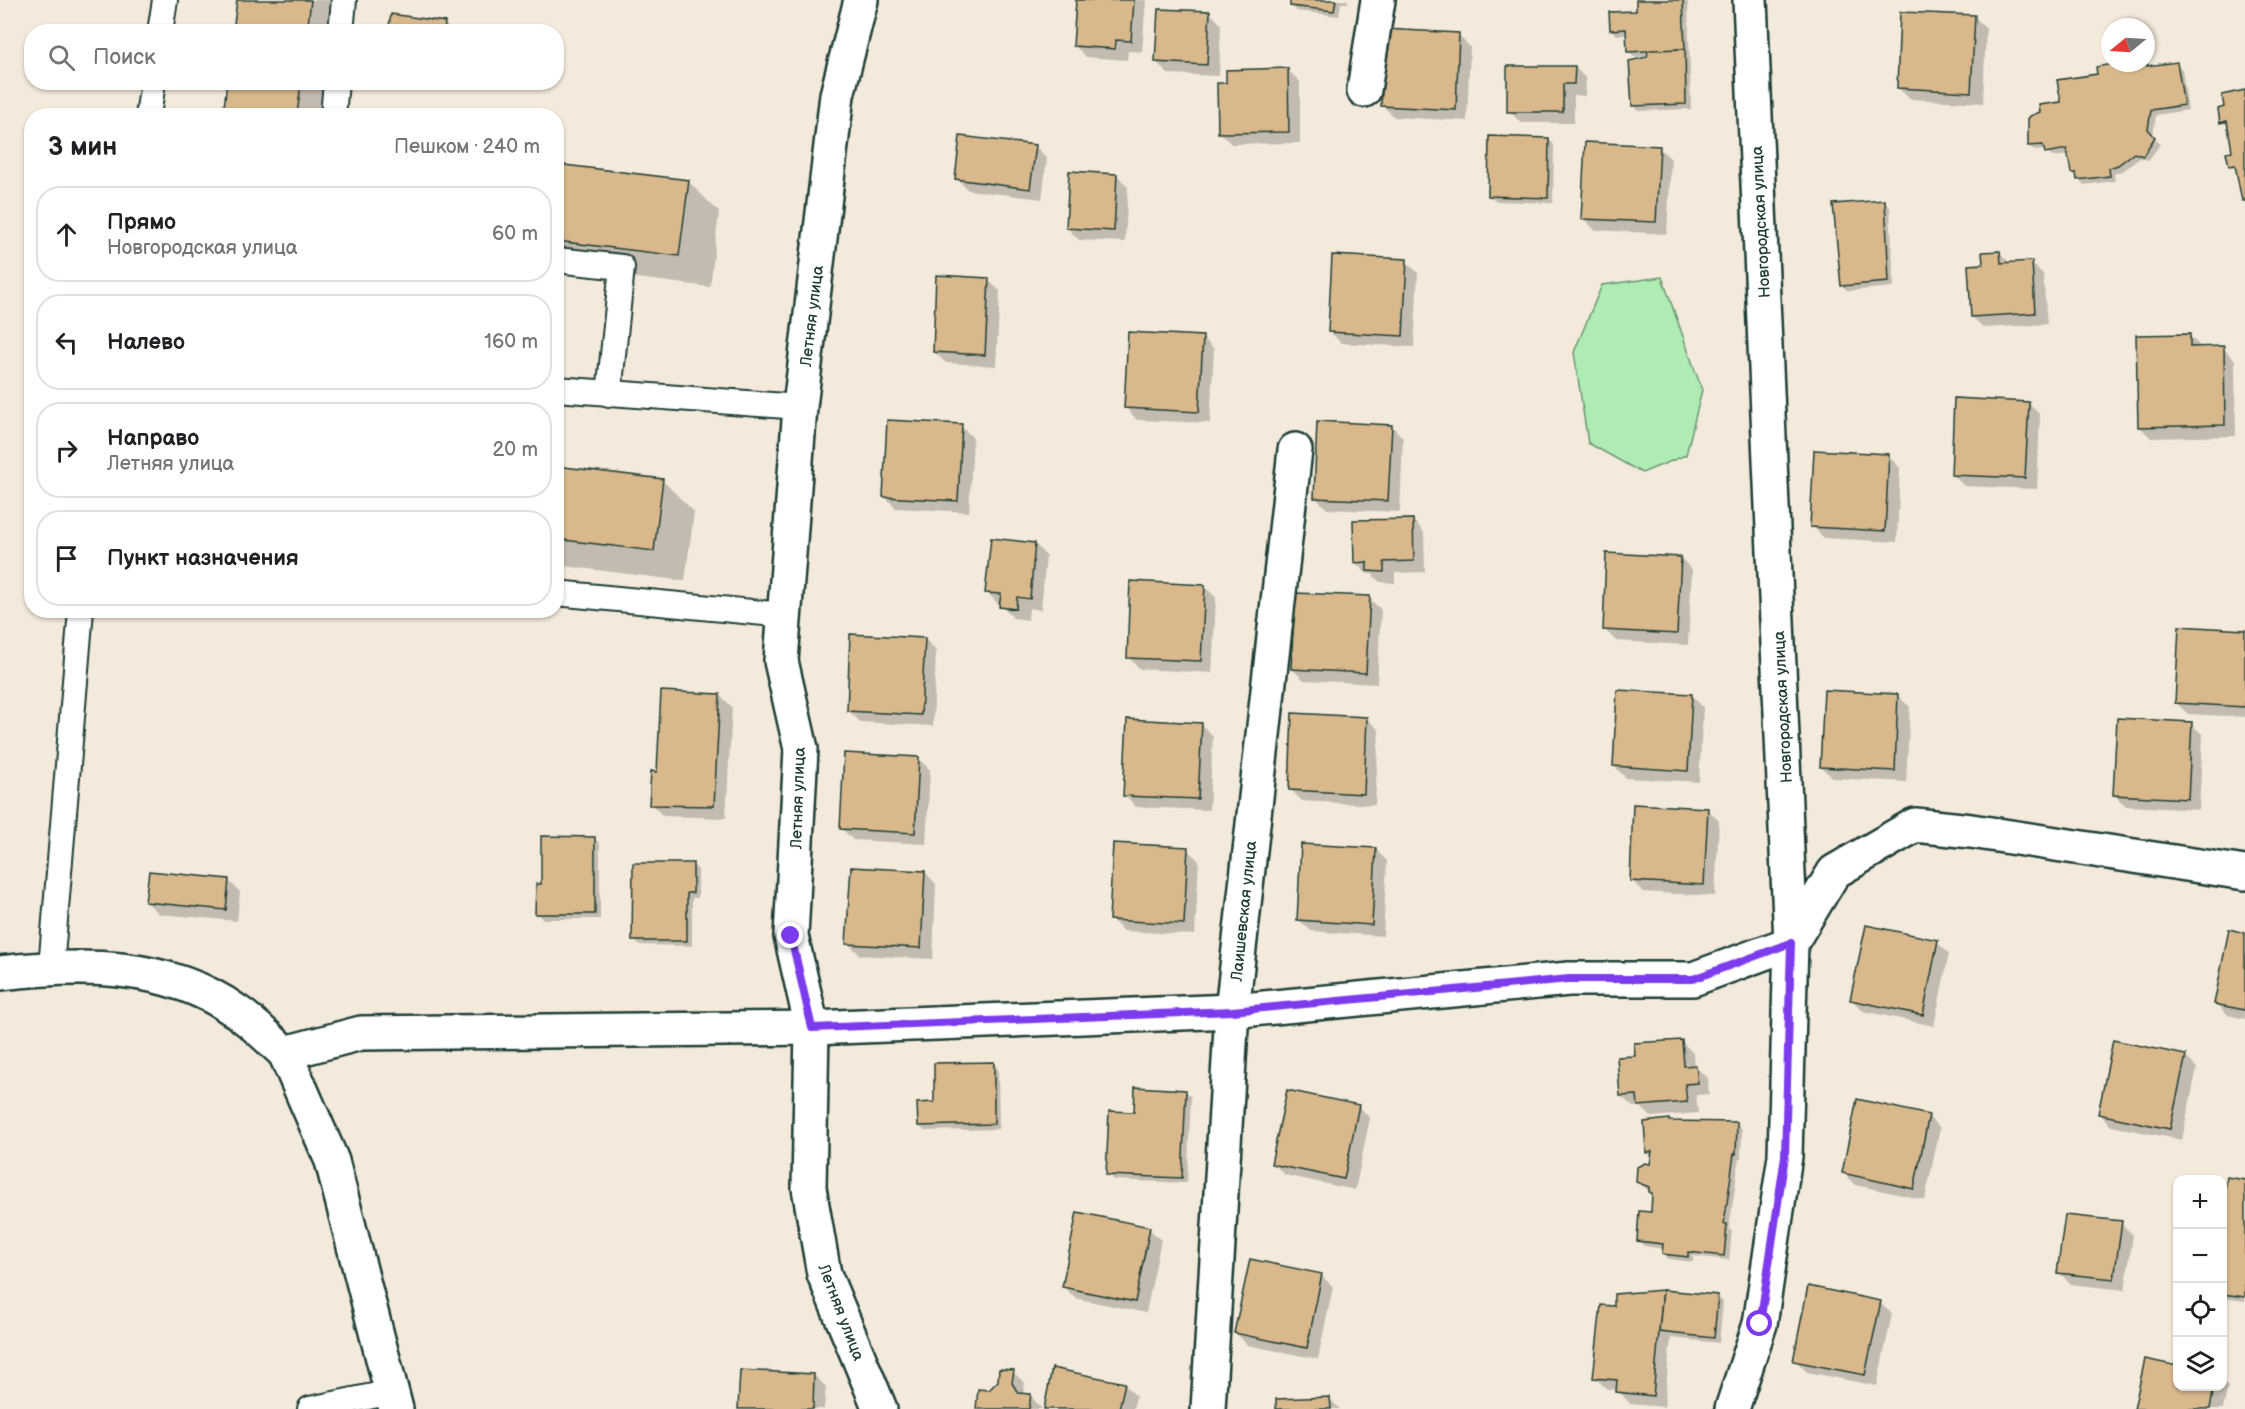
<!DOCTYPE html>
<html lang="ru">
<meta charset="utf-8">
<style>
:root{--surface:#fff;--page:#f2f2f2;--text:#202124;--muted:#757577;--line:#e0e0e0}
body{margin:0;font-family:"Balsamiq Sans",sans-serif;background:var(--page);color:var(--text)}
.controls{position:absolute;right:18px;bottom:18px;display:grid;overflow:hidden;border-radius:12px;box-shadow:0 2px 4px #0004}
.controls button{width:54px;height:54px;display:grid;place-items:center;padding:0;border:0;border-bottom:2px solid var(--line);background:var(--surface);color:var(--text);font:30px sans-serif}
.compass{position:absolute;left:2101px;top:18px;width:54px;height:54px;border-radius:50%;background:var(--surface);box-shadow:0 2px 4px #0004;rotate:252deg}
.stop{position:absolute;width:18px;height:18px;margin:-14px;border:4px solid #7c3aed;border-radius:50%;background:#fff}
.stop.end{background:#7c3aed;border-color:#fff;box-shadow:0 2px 6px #0008}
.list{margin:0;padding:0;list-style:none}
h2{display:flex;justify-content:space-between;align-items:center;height:78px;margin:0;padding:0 24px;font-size:26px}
h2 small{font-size:20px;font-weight:400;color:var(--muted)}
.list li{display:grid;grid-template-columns:39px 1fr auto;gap:18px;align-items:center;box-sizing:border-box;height:96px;margin:0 12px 12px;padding:0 12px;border:2px solid var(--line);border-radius:24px}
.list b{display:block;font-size:22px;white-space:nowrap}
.list p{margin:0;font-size:20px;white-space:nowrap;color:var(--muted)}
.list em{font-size:20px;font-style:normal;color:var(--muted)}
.icon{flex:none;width:33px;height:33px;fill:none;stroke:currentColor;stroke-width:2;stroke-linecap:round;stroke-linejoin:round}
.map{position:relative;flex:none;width:2245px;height:1409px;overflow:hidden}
.search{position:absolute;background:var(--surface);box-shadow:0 2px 4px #0004;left:24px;top:24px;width:540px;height:66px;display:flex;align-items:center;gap:15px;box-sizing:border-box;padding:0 21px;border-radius:24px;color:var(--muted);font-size:22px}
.panel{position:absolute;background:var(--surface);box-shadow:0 2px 4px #0004;left:24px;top:108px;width:540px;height:510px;border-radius:24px}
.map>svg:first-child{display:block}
.green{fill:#afecb3;stroke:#679474;stroke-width:1.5}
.shadow{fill:#0003}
.building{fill:#d9b88c;stroke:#1f3d34;stroke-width:1.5}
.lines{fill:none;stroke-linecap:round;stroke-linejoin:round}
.service-casing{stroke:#1f3d34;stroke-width:28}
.minor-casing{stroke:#1f3d34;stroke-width:38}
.service{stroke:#fff;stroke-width:24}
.minor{stroke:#fff;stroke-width:33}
.route{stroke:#7c3aed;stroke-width:8}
.labels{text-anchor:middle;stroke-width:4.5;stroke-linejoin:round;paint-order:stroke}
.street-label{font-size:16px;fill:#1f3d34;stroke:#fff}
</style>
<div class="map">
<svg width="2245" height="1409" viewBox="0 0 2245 1409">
<rect width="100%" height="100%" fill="#f4eadc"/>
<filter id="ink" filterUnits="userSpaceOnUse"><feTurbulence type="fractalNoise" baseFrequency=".0167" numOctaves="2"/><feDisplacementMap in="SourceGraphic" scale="12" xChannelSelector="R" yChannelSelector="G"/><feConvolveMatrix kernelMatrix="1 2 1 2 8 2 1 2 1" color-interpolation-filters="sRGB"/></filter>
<g filter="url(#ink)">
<!-- green -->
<polygon class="green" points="1662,277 1702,390 1686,455 1642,473 1588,443 1574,352 1602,285"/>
<!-- shadow -->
<g class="shadow">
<polygon points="238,0 346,0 342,32 235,32"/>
<polygon points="1078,0 1146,0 1142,52 1128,51 1127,60 1086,57 1074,45"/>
<polygon points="1292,0 1348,0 1348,3 1341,3 1339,16 1297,11 1292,6"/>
<polygon points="1637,0 1685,0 1688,3 1691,109 1639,111 1634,106 1653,56 1634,57 1628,51 1627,34 1617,35 1611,29 1637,13"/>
<polygon points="1210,13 1221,24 1219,76 1168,74 1156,62"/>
<polygon points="1975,17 1986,29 1983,103 1910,99 1898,88"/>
<polygon points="445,24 453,32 390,32"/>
<polygon points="1459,35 1470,47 1467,121 1394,117 1382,105"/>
<polygon points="2146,61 2151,66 2176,64 2182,69 2188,110 2156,115 2153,136 2160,144 2149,160 2140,158 2124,170 2114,174 2115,181 2084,185 2073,172 2070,155 2052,157 2046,150 2035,151 2029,146 2062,103 2098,75 2131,63 2146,63"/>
<polygon points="1575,67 1586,79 1585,96 1574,95 1574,123 1521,123 1509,111"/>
<polygon points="1288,70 1300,82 1300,143 1231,144 1220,132 1227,84"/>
<polygon points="228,82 335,82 331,116 224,116"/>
<polygon points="418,82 449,82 449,87"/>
<polygon points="2245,92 2245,202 2238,170 2230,165 2234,152 2230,127 2222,122"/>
<polygon points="1549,139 1554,145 1553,203 1495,201 1489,196"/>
<polygon points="1035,146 1047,158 1042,199 968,190 956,178"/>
<polygon points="1659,148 1671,159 1667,234 1595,230 1583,218"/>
<polygon points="556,165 688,181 719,212 710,287 556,268"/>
<polygon points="1117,175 1128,187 1125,242 1079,240 1067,228"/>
<polygon points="1885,202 1890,207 1894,287 1848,291 1842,285"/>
<polygon points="1999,252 2011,264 2031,263 2043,274 2047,324 1984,328 1972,317 1985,265"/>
<polygon points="1406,261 1418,273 1414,347 1341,343 1329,331"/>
<polygon points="988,280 1000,291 996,366 946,363 934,352"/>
<polygon points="2190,336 2202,348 2223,348 2235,360 2236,436 2151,438 2139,426"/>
<polygon points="1202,337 1214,349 1210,423 1137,420 1126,408"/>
<polygon points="2029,403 2040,415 2037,489 1964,486 1952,474"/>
<polygon points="961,426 973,438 969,512 896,508 884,496"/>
<polygon points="1392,426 1403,438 1400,512 1327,509 1315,497"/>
<polygon points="1889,456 1900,468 1897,542 1824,538 1812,526"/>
<polygon points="556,468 663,481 694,512 685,581 556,565"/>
<polygon points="1413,520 1424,532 1425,572 1395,573 1395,583 1380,582 1372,574 1367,574 1355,562"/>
<polygon points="1035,544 1046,556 1041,610 1029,608 1028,620 1013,618 1001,604 998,604 987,592"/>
<polygon points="1681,558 1692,570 1688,645 1616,641 1604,629"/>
<polygon points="1205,586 1216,598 1212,673 1140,669 1128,657"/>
<polygon points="1369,598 1381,610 1377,684 1304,680 1292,669"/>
<polygon points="2245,631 2245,717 2188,714 2176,703"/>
<polygon points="925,639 936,651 933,726 860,722 848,710"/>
<polygon points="720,695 732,707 726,818 663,816 651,804 658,773"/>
<polygon points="1691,695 1703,707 1699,782 1626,778 1614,766"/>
<polygon points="1898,696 1910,707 1906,782 1833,778 1821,767"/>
<polygon points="1367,719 1379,730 1375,805 1302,801 1290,789"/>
<polygon points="1201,724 1213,736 1209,810 1136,807 1125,795"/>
<polygon points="2191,724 2203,735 2199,810 2126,806 2114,795"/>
<polygon points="918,758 930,770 926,844 853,840 842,829"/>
<polygon points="1708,810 1719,821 1715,896 1643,892 1631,880"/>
<polygon points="594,838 600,844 600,919 543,919 537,914"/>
<polygon points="1187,849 1199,861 1195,935 1123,931 1111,919"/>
<polygon points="1375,849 1387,861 1383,936 1311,931 1299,920"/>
<polygon points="692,864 698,870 698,898 692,898 692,946 639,945 634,940"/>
<polygon points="925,872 936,884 933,959 860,955 848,943"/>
<polygon points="228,880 240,892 237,921 159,914 147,902"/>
<polygon points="2245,934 2245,1019 2228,1015 2216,1003"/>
<polygon points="1937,942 1949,954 1934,1026 1863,1011 1851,999"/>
<polygon points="1681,1041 1693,1053 1694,1066 1708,1078 1709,1094 1696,1095 1698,1113 1651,1117 1641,1107 1633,1107 1621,1096 1636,1057"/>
<polygon points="2185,1056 2197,1068 2182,1140 2111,1126 2100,1114"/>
<polygon points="993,1063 998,1069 999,1129 925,1131 919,1126 936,1104"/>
<polygon points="1186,1091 1191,1097 1187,1183 1113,1180 1108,1174 1136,1114"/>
<polygon points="1358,1106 1370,1118 1355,1190 1285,1175 1273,1163"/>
<polygon points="1928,1116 1940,1128 1925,1200 1855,1185 1843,1173"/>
<polygon points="1671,1123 1737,1123 1742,1129 1741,1159 1739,1159 1729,1229 1732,1231 1729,1260 1693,1256 1693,1262 1669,1259 1663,1254 1664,1249 1644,1246 1639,1241 1653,1213 1654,1195 1637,1181 1651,1165 1652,1157 1647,1152"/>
<polygon points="2245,1181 2245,1301 2222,1298 2222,1219"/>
<polygon points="2121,1223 2133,1235 2125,1290 2070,1284 2059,1272"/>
<polygon points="1149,1229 1161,1240 1146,1313 1075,1298 1063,1286"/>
<polygon points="1321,1275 1333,1287 1318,1359 1247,1345 1236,1333"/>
<polygon points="1717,1297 1723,1302 1719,1343 1671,1338 1664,1407 1630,1404 1618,1390 1607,1389 1595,1378 1602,1307"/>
<polygon points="1880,1303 1892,1314 1877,1386 1807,1372 1795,1360"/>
<polygon points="1013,1372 1025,1383 1023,1395 1030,1395 1042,1409 977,1409 990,1392"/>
<polygon points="814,1375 826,1387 824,1409 739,1409"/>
<polygon points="2222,1382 2228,1387 2223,1409 2136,1409 2178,1386 2222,1386"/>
<polygon points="1124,1384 1136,1396 1133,1409 1045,1409"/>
<polygon points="1330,1399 1340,1409 1278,1409"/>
</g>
<!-- building -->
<g class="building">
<polygon points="237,0 311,0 307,32 233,32"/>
<polygon points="1076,0 1134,0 1131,41 1116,40 1115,49 1073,46"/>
<polygon points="1290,0 1336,0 1334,11 1290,6"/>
<polygon points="1636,0 1683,0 1685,49 1627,52 1626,29 1610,30 1609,12 1636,11"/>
<polygon points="1158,9 1210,11 1207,65 1155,62"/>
<polygon points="1900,12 1975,15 1971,92 1897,88"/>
<polygon points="391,14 445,22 444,32 388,32"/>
<polygon points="1385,29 1459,33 1456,110 1381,106"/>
<polygon points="1685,49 1686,104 1632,106 1629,61 1647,57 1648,51 1650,50"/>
<polygon points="2146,59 2147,66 2177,62 2184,105 2151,110 2148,129 2155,137 2143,156 2134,153 2118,165 2109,168 2110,176 2077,180 2076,173 2071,173 2067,149 2045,153 2043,145 2028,146 2028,119 2030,116 2040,112 2039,105 2061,102 2057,80 2097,74 2096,67 2117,63 2146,63"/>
<polygon points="1507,66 1575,66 1574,84 1563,84 1563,112 1507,112"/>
<polygon points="1288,68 1289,132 1218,133 1217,83 1226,83 1226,70"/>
<polygon points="227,82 301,82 297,116 223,116"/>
<polygon points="2245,90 2245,201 2242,201 2235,165 2229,166 2226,152 2232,151 2227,121 2220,123 2218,109 2224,107 2222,95"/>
<polygon points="960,136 1036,145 1030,189 955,179"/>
<polygon points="1489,136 1549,138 1548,198 1488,196"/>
<polygon points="1585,142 1660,146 1656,222 1581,219"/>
<polygon points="556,164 689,180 679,256 556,241"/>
<polygon points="1069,171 1117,174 1114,231 1066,228"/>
<polygon points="1885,200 1889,282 1841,286 1833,204"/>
<polygon points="2000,251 2001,263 2032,261 2035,313 1971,317 1968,265 1983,264 1982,252"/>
<polygon points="1332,255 1407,259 1403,336 1328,332"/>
<polygon points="936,275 989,278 985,355 933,352"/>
<polygon points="1128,332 1203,336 1199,412 1124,408"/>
<polygon points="2190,334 2190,347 2224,346 2225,425 2138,427 2136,335"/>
<polygon points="1954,398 2029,402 2025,478 1951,475"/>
<polygon points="887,420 962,424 958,501 883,497"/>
<polygon points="1317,421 1392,425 1388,501 1314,498"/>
<polygon points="1814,450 1889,454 1885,531 1810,527"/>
<polygon points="556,466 663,479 654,551 556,539"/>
<polygon points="1413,519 1414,561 1384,562 1384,572 1367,571 1367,562 1354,563 1353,520"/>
<polygon points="991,538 1035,543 1030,599 1017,597 1016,609 999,607 1001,594 985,593"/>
<polygon points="1606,553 1681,557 1677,634 1603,630"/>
<polygon points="1130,581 1205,585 1201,661 1127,658"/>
<polygon points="1295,593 1370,596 1366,673 1291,669"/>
<polygon points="2179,626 2245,630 2245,707 2175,703"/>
<polygon points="850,634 925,638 921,715 847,711"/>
<polygon points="1617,690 1692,694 1688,771 1613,766"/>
<polygon points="1824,690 1898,694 1895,771 1820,767"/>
<polygon points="661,691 720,694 714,806 649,805 651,771 657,772"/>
<polygon points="1292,713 1367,717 1364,794 1289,790"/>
<polygon points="2117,718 2192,722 2188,799 2113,795"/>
<polygon points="1127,719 1202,723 1198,799 1123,796"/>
<polygon points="844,753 919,757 915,833 840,829"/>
<polygon points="1633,804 1708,808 1704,885 1630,881"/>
<polygon points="541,836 595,837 595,914 535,914 536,884 541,884"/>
<polygon points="1113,843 1188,847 1184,924 1109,920"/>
<polygon points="1301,844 1376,848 1372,925 1297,920"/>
<polygon points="633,863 693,863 693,893 687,893 687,941 632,941"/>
<polygon points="851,867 925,871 921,948 846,944"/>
<polygon points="149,871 229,879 226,910 145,902"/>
<polygon points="1866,925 1938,940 1923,1015 1850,1000"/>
<polygon points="2229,929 2245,933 2245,1010 2214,1004"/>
<polygon points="1682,1040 1684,1066 1696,1065 1698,1083 1685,1084 1687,1102 1638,1106 1637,1095 1620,1096 1617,1057 1635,1056 1634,1043"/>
<polygon points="2113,1040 2186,1055 2170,1129 2098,1114"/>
<polygon points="994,1062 994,1124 918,1126 917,1103 934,1102 934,1063"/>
<polygon points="1135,1087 1186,1090 1182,1178 1106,1175 1109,1111 1134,1112"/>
<polygon points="1287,1090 1359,1105 1344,1179 1271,1164"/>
<polygon points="1857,1099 1929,1115 1914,1189 1842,1173"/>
<polygon points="1669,1119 1669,1121 1737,1122 1736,1154 1734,1154 1724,1224 1727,1224 1724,1256 1688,1252 1688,1257 1662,1254 1663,1244 1637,1241 1639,1211 1651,1212 1652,1193 1649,1192 1649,1187 1636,1182 1637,1167 1645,1163 1650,1164 1652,1151 1646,1153 1644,1122"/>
<polygon points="2227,1177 2245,1180 2245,1297 2222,1294 2222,1209"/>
<polygon points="1077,1212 1150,1227 1135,1302 1062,1287"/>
<polygon points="2065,1215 2122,1221 2114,1279 2057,1273"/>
<polygon points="1250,1259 1322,1274 1307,1348 1234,1333"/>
<polygon points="1808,1286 1881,1301 1865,1375 1793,1361"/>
<polygon points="1663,1290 1653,1396 1616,1392 1617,1380 1593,1378 1601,1305 1614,1306 1614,1294"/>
<polygon points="1663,1290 1718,1295 1714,1338 1659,1332"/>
<polygon points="2145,1359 2178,1366 2178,1386 2214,1386 2210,1409 2134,1409"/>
<polygon points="1052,1368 1125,1383 1119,1409 1044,1409"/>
<polygon points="999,1369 1014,1370 1012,1383 1018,1393 1031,1394 1029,1409 976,1409 978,1389 989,1390 998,1381"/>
<polygon points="740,1370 814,1374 813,1409 738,1409"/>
<polygon points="1330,1397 1331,1409 1276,1409 1276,1399"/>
</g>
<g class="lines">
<!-- service casing -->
<g class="service-casing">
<g id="service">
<polyline points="160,32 165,0"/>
<polyline points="341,32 344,0"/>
<polyline points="148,116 153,82"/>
<polyline points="333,116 336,82"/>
<polyline points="556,260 622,267 609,394"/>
<polyline points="556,389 800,407"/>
<polyline points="556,593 784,615"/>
<polyline points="51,968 81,610"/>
<polyline points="310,1409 392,1392"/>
</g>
</g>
<!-- minor casing -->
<g class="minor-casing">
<g id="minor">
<polyline points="861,0 837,95 800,407 781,661 801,749 791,936 812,1028 809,1188 824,1274 880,1409"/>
<polyline points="1364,90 1378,0"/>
<path d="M0,973C80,964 167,962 236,1011C254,1023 269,1039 285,1053L361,1033L812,1028L1232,1011L1569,979H1693L1791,943L1834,872L1915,825L1971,831L2245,873"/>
<polyline points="285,1053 332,1161 396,1409"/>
<polyline points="1208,1409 1232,1011 1295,450"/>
<polyline points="1732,1409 1760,1324 1785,1156 1791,943 1750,0"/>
</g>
</g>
<!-- service -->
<use href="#service" class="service"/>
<!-- minor -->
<use href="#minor" class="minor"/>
</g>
</g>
<g class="lines" filter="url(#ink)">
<!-- route -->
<polyline class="route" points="791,936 812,1028 1232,1011 1569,979 1693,979 1791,943 1785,1156 1760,1324"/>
</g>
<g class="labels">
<!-- street labels -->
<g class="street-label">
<text transform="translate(1760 222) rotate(-93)" y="6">Новгородская улица</text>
<text transform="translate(811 316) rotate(-83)" y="6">Летняя улица</text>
<text transform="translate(1782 707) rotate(-93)" y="6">Новгородская улица</text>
<text transform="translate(797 798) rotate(-88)" y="6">Летняя улица</text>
<text transform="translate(1243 911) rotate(-84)" y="6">Лаишевская улица</text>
<text transform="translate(842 1312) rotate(69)" y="6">Летняя улица</text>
</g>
</g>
</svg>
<div class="controls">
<button>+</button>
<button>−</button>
<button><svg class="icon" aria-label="locate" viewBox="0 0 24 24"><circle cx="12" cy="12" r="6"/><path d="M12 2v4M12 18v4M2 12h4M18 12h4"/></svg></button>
<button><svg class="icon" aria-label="layers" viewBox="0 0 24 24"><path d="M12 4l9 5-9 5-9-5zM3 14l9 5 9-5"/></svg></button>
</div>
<svg class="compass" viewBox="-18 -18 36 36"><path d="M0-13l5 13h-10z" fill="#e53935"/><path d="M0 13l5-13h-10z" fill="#757577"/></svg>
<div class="stop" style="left:1760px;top:1324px"></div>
<div class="stop end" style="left:791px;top:936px"></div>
<div class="search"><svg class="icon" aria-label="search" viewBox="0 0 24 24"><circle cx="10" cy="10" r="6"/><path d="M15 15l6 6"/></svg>Поиск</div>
<section class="panel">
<h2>3 мин<small>Пешком · 240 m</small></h2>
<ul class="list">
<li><svg class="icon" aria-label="ahead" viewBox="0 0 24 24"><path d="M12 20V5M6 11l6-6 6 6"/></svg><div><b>Прямо</b><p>Новгородская улица</p></div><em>60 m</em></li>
<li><svg class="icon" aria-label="left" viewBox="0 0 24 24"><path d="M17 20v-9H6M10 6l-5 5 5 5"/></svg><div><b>Налево</b></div><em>160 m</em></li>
<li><svg class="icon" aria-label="right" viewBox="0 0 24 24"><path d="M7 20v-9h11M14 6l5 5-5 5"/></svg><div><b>Направо</b><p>Летняя улица</p></div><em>20 m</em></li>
<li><svg class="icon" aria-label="arrive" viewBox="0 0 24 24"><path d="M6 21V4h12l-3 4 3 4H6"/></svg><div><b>Пункт назначения</b></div></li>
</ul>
</section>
</div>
